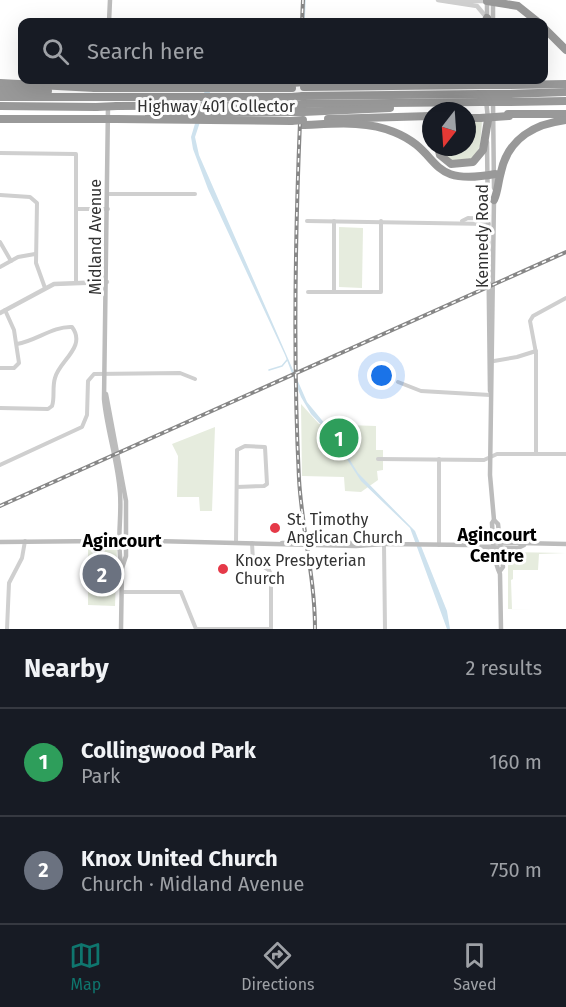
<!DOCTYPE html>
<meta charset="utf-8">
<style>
:root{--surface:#171b24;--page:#242831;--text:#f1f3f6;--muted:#9ea1a6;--line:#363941;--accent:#0f766e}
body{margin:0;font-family:"Fira Sans",sans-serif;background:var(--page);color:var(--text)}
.compass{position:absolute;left:422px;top:102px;width:54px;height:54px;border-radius:50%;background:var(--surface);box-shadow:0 6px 24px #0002;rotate:197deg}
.you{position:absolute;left:382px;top:376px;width:21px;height:21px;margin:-15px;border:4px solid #fff;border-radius:50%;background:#1a73e8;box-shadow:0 0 0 9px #1a73e833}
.badge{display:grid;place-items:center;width:39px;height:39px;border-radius:50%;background:var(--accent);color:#fff;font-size:20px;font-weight:700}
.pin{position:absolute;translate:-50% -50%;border:3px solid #fff;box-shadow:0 2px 6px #0006}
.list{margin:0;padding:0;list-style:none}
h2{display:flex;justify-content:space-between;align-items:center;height:78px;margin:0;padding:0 24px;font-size:26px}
h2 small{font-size:20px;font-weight:400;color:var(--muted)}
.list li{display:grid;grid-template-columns:39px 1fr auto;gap:18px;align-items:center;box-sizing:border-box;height:108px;padding:0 24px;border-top:2px solid var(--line)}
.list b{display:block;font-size:22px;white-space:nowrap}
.list p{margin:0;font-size:20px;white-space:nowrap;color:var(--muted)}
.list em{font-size:20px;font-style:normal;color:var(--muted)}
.icon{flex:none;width:33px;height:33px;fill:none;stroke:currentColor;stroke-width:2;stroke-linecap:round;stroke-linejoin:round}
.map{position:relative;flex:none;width:566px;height:629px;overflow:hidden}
.search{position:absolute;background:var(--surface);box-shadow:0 6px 24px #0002;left:18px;right:18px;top:18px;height:66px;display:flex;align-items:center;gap:15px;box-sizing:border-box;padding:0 21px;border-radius:12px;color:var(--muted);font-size:22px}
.sheet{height:294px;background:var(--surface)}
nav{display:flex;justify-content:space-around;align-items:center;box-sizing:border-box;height:84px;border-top:2px solid var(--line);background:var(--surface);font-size:16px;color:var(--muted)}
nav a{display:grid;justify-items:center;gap:3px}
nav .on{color:var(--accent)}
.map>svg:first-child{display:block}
.green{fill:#e6ecde}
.water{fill:#cee2ee}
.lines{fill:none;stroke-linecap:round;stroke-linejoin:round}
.stream{stroke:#cee2ee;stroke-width:1.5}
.minor{stroke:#cfcfcf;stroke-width:4}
.tertiary{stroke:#cfcfcf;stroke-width:4.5}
.secondary{stroke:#bcbcbc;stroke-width:4.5}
.motorway{stroke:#999;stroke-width:8}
.rail-casing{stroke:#878787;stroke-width:4}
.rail{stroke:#fff;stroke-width:1.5;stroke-dasharray:4.5;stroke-linecap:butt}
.motorway-bridge{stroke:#999;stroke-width:8}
.poi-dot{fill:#e53948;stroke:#fff;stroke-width:2}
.labels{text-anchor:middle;stroke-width:6;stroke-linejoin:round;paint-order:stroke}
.street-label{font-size:16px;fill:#323232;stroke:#fff}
.poi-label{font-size:16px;fill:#323232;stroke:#fff;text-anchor:start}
.neighbourhood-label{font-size:18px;font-weight:bold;fill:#000;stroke:#fff}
</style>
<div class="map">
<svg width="566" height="629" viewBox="0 0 566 629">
<rect width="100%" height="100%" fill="#fff"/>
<!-- green -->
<g class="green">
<path d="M467,120H482L480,146L472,161C456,162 447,163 441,147H467Z"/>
<polygon points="339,227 363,228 362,288 339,287"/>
<polygon points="301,404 319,424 376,426 376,450 383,450 383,470 377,471 378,480 361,492 345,491 344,477 302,476"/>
<polygon points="215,427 212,511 200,511 199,497 177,497 178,456 172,444"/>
<polygon points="88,548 117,548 115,606 88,605"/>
<polygon points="508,552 566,553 539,554 538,570 513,570 513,579 511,580 512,609 535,610 508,609"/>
</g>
<!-- water -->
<polygon class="water" points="208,80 214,80 195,137 199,155 307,402 335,436 358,473 415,531 447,611 450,629 447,629 410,528 361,481 332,436 311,414 301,397 285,355 208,189 193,149 191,137"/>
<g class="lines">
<!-- stream -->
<g class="stream">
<polyline points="304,22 305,0"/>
<polyline points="269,370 282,366 287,360"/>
</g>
<!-- minor -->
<g class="minor">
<polyline points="0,153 76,154 76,282"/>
<polyline points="108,194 195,194"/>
<polyline points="0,195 30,197 37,203 36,263 45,288"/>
<polyline points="76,209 108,209"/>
<polyline points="307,221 489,224"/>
<polyline points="334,221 334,292"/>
<polyline points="462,221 468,218 489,219"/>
<polyline points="0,242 11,261"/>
<polyline points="0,267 18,257 35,254"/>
<polyline points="308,292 381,292 381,221"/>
<polyline points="494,361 517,357 536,351"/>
<polyline points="0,368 14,368 19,363 14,330 5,310"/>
<polyline points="398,382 421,391 490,395"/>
<path d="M0,408L48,409L52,406C55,398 52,387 55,378C59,361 87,347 72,327C53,326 36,341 17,344"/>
<polyline points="536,454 536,353 530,321 533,316 566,298"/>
<polyline points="378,459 484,460 497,454 566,454"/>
<polyline points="0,465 82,427 87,415 88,381 94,374 180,373 195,379"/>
<polyline points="236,543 237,452 237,450 245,446 265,447 267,484 264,486 237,487"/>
<polyline points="252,543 253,561 269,570 271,575 271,629"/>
<polyline points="384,544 385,629"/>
<polyline points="439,545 439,459"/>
<polyline points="122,592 181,592 196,629"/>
<polyline points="7,629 9,583 22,558 25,541"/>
<polyline points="196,629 271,629"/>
</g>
<!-- tertiary -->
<g class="tertiary">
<polyline points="438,0 477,6 487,18"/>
<polyline points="449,1 487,1"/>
<polyline points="0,313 54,284 107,282"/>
</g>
<!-- secondary -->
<g class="secondary">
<polyline points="493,1 493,22"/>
<polyline points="487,18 487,0"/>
<polyline points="109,22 110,0"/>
<polyline points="486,100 488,119"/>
<polyline points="493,100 494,188"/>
<path d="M108,106L104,399C107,431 118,461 120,493C122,518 116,543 122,568"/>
<polyline points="487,142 490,391"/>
<path d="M494,199L490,475L494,520L492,523C493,540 493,559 500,574L501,629"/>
<polyline points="106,394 126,501 126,556 122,568 121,629"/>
<polyline points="494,520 498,524 503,567 500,571"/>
<polyline points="104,541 108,537 139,538 147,541"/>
<polyline points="0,542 104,541 108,544 144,544 147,541 155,541 356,546 384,544"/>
<polyline points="282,543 375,543"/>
<polyline points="384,544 471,545 476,542 566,544"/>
<polyline points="471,545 475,547 518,548 524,545"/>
</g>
<!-- motorway -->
<g class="motorway">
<polyline points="487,1 518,6 538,22"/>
<polyline points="485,22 487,18"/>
<polyline points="544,28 566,50"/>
<polyline points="544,44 544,61"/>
<polyline points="304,82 345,80"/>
<polyline points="0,83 95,88"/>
<polyline points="510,85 566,84"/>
<polyline points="304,87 480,85"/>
<polyline points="119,88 292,88"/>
<polyline points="0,90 48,91"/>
<polyline points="510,94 566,92"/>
<polyline points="303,96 480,94"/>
<polyline points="0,97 95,97"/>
<polyline points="118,97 292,97"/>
<polyline points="510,102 566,101"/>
<polyline points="303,104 480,102"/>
<polyline points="0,106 96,107"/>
<polyline points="117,106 291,105"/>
<polyline points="303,112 390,108"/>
<polyline points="508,114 566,114"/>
<polyline points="149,117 161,114 291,112"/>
<polyline points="467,118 480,118"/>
<polyline points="0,119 95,119"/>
<polyline points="117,119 291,121"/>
<polyline points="328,119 431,116"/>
<path d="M302,125C332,124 366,120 394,132C444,152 424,187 495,174"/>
<polyline points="438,147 440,155 451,164 473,162 483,150 488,120"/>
<path d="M494,200C498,191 498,182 501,172C508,139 534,124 566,120"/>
</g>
<!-- rail casing -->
<g class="rail-casing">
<g id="rail">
<polyline points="302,22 303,0"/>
<polyline points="299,81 299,80"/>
<path d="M300,122C295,241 293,361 299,479C302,530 315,578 315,629"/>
<polyline points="0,506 566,252"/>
</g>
</g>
<!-- rail -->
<use href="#rail" class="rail"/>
<!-- motorway-bridge -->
<g class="motorway-bridge">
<polyline points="493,80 510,80"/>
<polyline points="292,83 304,82"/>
<polyline points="480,85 510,85"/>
<polyline points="95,88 119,88"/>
<polyline points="480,94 510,94"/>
<polyline points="95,97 118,97"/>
<polyline points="292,97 303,96"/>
<polyline points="480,102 510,102"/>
<polyline points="291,105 303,104"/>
<polyline points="96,107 117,106"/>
<polyline points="291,112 303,112"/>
<polyline points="480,118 509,116"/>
<polyline points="95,119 117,119"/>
<polyline points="291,121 303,120"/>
</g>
</g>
<!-- markers -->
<g class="poi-dot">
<circle cx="275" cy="528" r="6"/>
<circle cx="223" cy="569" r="6"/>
</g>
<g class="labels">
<!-- street labels -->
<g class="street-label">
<text x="216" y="112">Highway 401 Collector</text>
<text transform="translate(482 236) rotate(-90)" y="6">Kennedy Road</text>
<text transform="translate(95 237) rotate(-90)" y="6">Midland Avenue</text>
</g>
<!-- poi labels -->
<g class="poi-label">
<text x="287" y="525">St. Timothy<tspan x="287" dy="18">Anglican Church</tspan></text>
<text x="235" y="566">Knox Presbyterian<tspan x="235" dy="18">Church</tspan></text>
</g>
<!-- neighbourhood labels -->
<g class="neighbourhood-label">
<text x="497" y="541">Agincourt<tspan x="497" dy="21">Centre</tspan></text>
<text x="122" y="547">Agincourt</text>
</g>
</g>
</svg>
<svg class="compass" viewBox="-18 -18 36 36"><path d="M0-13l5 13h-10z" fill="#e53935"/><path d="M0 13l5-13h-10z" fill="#9ea1a6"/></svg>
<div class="you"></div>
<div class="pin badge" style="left:339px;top:438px;background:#2e9e5b">1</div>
<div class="pin badge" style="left:102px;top:574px;background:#6b7280">2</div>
<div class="search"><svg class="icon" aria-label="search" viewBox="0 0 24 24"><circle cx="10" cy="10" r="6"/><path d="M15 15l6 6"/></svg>Search here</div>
</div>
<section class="sheet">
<h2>Nearby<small>2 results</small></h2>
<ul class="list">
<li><span class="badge" style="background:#2e9e5b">1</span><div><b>Collingwood Park</b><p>Park</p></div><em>160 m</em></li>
<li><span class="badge" style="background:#6b7280">2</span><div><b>Knox United Church</b><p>Church · Midland Avenue</p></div><em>750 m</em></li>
</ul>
</section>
<nav>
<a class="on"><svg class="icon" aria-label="map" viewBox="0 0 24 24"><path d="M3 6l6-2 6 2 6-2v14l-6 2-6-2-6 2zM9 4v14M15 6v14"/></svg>Map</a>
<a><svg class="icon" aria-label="directions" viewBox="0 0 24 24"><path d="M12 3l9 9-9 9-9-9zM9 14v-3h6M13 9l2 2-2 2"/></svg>Directions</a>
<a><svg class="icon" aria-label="saved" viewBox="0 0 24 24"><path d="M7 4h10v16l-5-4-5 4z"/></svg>Saved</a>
</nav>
